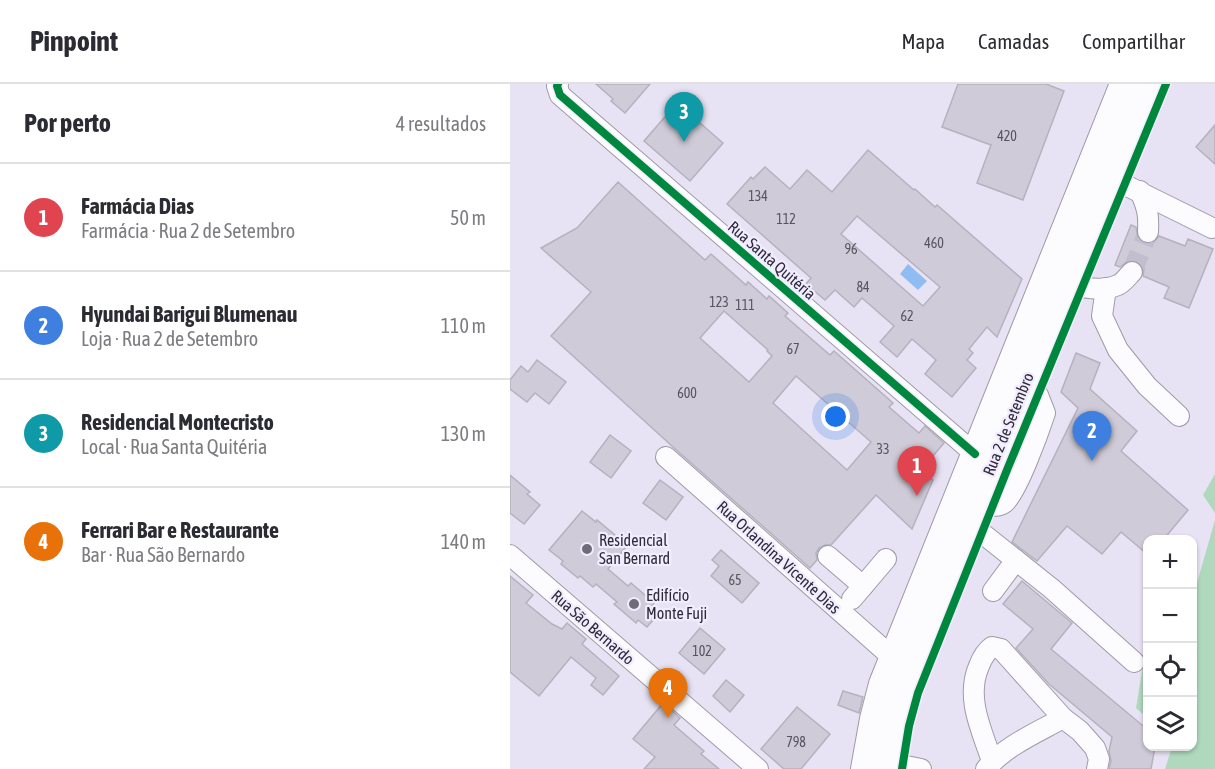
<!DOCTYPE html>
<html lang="pt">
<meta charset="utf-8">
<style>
:root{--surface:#fff;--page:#f2f2f3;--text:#2b2b33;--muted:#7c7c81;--line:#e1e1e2;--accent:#6f6b78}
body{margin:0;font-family:"Asap Condensed",sans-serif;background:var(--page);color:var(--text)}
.controls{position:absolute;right:18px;bottom:18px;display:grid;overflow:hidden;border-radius:12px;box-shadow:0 2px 4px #0004}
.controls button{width:54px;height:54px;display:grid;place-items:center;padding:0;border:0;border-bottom:2px solid var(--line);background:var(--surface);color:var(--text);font:30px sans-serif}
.you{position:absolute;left:326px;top:333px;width:21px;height:21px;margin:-15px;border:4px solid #fff;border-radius:50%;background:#1a73e8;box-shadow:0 0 0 9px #1a73e833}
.badge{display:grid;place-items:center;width:39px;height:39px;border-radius:50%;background:var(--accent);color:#fff;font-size:20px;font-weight:700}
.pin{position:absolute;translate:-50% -50px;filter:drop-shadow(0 2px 3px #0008)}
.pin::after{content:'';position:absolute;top:32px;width:21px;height:18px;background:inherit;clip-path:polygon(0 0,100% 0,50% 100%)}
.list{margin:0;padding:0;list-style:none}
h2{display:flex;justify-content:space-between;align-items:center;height:78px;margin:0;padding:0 24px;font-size:26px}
h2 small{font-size:20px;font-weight:400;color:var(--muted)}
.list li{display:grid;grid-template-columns:39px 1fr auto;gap:18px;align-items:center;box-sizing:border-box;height:108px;padding:0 24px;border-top:2px solid var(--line)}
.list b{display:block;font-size:22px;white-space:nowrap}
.list p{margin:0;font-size:20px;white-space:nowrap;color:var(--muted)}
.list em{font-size:20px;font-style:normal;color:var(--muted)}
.icon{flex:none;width:33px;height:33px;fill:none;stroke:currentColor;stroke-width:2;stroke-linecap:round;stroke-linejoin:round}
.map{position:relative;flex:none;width:705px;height:685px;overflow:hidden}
header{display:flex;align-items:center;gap:36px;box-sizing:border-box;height:84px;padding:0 30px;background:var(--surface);border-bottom:2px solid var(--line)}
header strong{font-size:28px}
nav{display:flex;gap:33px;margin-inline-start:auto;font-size:21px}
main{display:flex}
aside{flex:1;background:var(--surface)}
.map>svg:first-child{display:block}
.green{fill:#afd8bd}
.water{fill:#90bcf4}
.building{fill:#cfcbd8;stroke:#b5b1be;stroke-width:1.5;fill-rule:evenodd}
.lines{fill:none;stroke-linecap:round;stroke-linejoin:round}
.minor-tunnel{stroke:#c3bece;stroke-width:20;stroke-dasharray:20 10;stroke-linecap:butt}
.minor-casing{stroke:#9e9aa8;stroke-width:22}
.major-casing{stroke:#9e9aa8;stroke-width:28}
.minor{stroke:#fcfbfd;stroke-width:20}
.major{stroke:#fcfbfd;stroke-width:26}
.cycleway-casing{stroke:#f1ecff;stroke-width:11}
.cycleway{stroke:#00873e;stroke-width:8}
.poi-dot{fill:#6f6b78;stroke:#f1ecff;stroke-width:2}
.labels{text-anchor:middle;stroke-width:4.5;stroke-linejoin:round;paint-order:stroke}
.number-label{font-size:14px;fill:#57545f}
.street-label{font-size:16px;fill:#2e2b36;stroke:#f1ecff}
.poi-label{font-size:16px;fill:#2e2b36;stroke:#f1ecff;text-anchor:start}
</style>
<header>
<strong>Pinpoint</strong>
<nav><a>Mapa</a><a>Camadas</a><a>Compartilhar</a></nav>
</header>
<main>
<aside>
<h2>Por perto<small>4 resultados</small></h2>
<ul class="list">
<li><span class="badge" style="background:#e0444e">1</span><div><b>Farmácia Dias</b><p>Farmácia · Rua 2 de Setembro</p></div><em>50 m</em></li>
<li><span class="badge" style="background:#3f7fe0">2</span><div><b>Hyundai Barigui Blumenau</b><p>Loja · Rua 2 de Setembro</p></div><em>110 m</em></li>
<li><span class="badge" style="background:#0f9aa8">3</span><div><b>Residencial Montecristo</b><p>Local · Rua Santa Quitéria</p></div><em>130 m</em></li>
<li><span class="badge" style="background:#e8710a">4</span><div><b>Ferrari Bar e Restaurante</b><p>Bar · Rua São Bernardo</p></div><em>140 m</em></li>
</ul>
</aside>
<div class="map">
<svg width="705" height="685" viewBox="0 0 705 685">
<rect width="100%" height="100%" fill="#e8e3f4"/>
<!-- green -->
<g class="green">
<polygon points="705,390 705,429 693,411"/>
<polygon points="705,436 705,685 655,685 662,663 682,662 683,513"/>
<polygon points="633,582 637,584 637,634 626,624"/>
</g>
<!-- water -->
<polygon class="water" points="398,180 417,197 408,206 390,190"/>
<!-- building -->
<g class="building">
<polygon points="86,0 140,0 115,29 101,17 103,15"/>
<polygon points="448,0 536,0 554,7 513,116 467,99 481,61 432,43"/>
<polygon points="167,19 213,59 180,97 134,57"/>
<polygon points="705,41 705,80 686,63"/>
<path d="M358,66L404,106L405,105L425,123L427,121L512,195L487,253L477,243L459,265L463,269L457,276L466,284L442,313L415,290L426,276L402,255L387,273L370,258L384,242L352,214L344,223L325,206L315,216L296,200L301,194L217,120L241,93L243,95L255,83L280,105L297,86L322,108ZM347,132L430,203L413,222L331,150Z"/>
<path d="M108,98L195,176L201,170L236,201L238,198L257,215L259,212L278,229L275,232L320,271L324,267L383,319L379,323L409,349L415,342L434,359L411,386L423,396L402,445L366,411L321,461H315L309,464L306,469L307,476L300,484L163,363L41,252L81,208L31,164L67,144ZM214,227L258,266L257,267L262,272L239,298L190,254ZM286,292L361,358L337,386L263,319Z"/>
<polygon points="621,141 626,143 628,154 632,158 637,160 644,158 649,152 675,162 678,155 703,165 679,224 654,214 659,203 633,192 634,185 630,179 624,176 619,176 610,183 605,181"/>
<polygon points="566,269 590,279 580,305 627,347 611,367 678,426 653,456 638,456 638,471 611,448 592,470 557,442 527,477 502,458 568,324 551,308"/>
<polygon points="27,276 56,298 39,320 25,309 17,318 0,305 0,296 11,282 18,288"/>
<polygon points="100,351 121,367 101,394 80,378"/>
<polygon points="0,391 20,408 17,410 30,421 14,440 0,429"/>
<polygon points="150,396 173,413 156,436 133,419"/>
<polygon points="72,427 86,438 87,436 105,451 103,453 116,463 98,485 118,502 121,499 144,519 142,522 150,528 137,543 128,536 126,539 104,520 107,518 86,500 83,503 70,492 68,494 51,480 53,477 39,466"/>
<polygon points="211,466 249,499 232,519 201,492 209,482 202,476"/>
<polygon points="0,492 23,511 16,519 42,540 52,545 57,539 76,555 72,560 109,592 93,611 81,601 86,594 61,573 29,612 0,588"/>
<polygon points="512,497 562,539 541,565 638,646 638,663 645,663 641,685 599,685 601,677 599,667 602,653 539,600 506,564 523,545 493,520"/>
<polygon points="190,544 215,565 194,590 169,569"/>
<polygon points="216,596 234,611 220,628 203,612"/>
<polygon points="333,607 353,613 349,629 328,621"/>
<polygon points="153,619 170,634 164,641 194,667 191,670 209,685 134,685 145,673 123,655"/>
<polygon points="287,623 320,650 291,685 274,685 251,665"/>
</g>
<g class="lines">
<!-- minor-tunnel -->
<polyline class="minor-tunnel" points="622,188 638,148"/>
<!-- minor casing -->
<g class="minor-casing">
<g id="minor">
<polyline points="48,0 47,2 50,11 465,370"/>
<polyline points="599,93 702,144"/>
<path d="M630,107C637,123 639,130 638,148"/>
<path d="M556,199C572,204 592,208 608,201C613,199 618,192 622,188"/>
<polyline points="596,204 592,232 608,266 637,302 669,332"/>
<polyline points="156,373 382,573"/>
<path d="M467,417C476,420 486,425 494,419C507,409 529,347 535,329L528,311L516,296"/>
<polyline points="458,438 541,504 624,578"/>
<polyline points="0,471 248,685"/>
<polyline points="318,472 353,502"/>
<polyline points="483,507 506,476"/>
<polyline points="342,515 376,475"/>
<path d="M482,677C472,647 455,614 469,582C472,574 475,568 482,563L491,565L553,634L570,647L585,664L589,675L587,685"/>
<polyline points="376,678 411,685"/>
<path d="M476,685C495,662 528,648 553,634"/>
</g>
</g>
<!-- major casing -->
<g class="major-casing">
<g id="major">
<polyline points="354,685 363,635 372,600 613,0"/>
<polyline points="375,685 383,638 391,604 458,438 467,417 481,379 638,0"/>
</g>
</g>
<!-- minor -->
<use href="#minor" class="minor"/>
<!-- major -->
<use href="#major" class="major"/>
<!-- cycleway casing -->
<g class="cycleway-casing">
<g id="cycleway">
<polyline points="48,0 47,2 50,11 465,370"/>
<polyline points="392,685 399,642 408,609 497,386 656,0"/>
</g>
</g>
<!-- cycleway -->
<use href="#cycleway" class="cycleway"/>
</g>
<!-- markers -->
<g class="poi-dot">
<circle cx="77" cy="465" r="6"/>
<circle cx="124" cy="520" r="6"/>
</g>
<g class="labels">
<!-- number labels -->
<g class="number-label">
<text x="497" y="57">420</text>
<text x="248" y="117">134</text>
<text x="276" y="140">112</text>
<text x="424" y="164">460</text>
<text x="341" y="170">96</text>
<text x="353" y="208">84</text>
<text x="209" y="223">123</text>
<text x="235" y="226">111</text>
<text x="397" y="237">62</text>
<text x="283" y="270">67</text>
<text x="177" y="314">600</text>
<text x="373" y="370">33</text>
<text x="225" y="501">65</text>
<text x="192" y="572">102</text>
<text x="286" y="663">798</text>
</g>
<!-- street labels -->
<g class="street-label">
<text transform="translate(262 176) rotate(41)" y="6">Rua Santa Quitéria</text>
<text transform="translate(498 340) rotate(-68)" y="6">Rua 2 de Setembro</text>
<text transform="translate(269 473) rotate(42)" y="6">Rua Orlandina Vicente Dias</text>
<text transform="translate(83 543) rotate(41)" y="6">Rua São Bernardo</text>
</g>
<!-- poi labels -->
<g class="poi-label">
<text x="89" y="462">Residencial<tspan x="89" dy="18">San Bernard</tspan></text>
<text x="136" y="517">Edifício<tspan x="136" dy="18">Monte Fuji</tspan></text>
</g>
</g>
</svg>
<div class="controls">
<button>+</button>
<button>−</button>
<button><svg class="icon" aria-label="locate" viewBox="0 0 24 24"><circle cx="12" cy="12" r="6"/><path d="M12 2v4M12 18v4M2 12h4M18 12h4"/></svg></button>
<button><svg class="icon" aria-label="layers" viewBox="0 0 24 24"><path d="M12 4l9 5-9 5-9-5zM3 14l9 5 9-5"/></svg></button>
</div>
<div class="you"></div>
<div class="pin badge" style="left:407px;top:412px;background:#e0444e">1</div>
<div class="pin badge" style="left:582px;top:377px;background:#3f7fe0">2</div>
<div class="pin badge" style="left:174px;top:58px;background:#0f9aa8">3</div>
<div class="pin badge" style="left:158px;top:634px;background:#e8710a">4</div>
</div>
</main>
